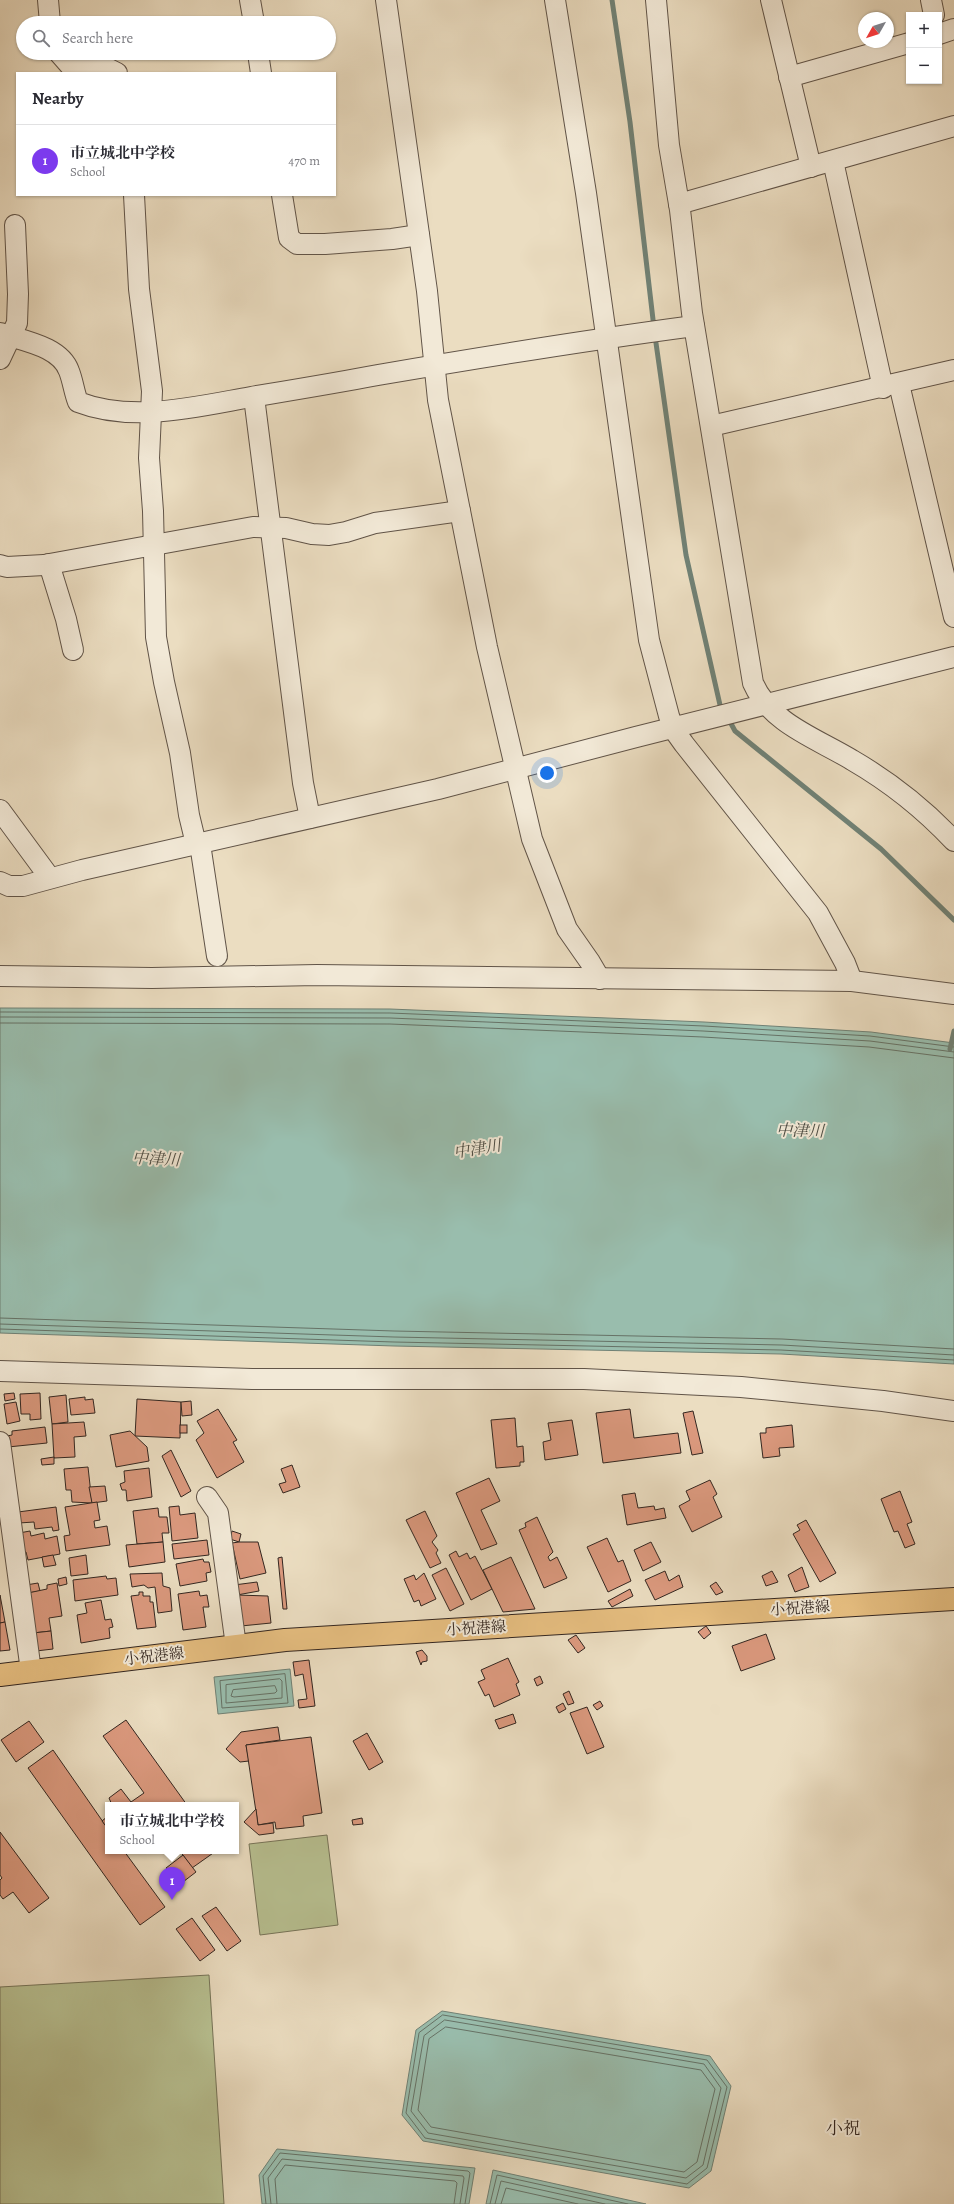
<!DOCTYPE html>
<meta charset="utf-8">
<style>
:root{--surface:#fff;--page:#f2f2f3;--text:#2b2b33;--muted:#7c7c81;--line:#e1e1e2;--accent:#7c3aed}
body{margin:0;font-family:Alegreya,"Noto Serif JP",serif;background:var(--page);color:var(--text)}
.controls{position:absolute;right:12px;top:12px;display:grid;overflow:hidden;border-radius:0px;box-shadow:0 1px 3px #0004}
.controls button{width:36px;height:36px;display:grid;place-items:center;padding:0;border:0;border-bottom:1px solid var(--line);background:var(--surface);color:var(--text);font:20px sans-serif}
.compass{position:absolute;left:858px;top:12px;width:36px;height:36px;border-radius:50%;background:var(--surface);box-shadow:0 1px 3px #0004;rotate:231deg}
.you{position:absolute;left:547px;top:773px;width:14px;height:14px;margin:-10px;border:3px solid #fff;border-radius:50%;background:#1a73e8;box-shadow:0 0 0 6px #1a73e833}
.badge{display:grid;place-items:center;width:26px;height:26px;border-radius:50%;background:var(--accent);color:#fff;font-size:13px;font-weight:700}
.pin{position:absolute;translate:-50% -33px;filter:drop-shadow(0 1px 2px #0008)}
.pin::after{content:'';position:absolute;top:21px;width:14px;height:12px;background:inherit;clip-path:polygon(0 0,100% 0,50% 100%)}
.popup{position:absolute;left:105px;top:1802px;width:134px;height:52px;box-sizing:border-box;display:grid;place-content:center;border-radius:0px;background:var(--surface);filter:drop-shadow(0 1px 3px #0005);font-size:13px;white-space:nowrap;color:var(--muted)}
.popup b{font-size:15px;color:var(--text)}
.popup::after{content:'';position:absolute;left:50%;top:100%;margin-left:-8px;border:8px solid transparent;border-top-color:var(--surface)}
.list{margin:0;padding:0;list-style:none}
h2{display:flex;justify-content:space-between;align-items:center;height:52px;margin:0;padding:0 16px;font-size:17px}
h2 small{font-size:13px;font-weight:400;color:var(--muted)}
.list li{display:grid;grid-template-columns:26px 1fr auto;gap:12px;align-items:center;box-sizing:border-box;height:72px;padding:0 16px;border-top:1px solid var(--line)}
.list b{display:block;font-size:15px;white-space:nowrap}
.list p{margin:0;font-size:13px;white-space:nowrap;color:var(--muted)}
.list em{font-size:13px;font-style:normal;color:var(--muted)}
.icon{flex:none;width:22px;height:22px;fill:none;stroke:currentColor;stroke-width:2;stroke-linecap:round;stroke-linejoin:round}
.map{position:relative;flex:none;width:954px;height:2204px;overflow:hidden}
.search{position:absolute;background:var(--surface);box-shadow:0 1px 3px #0004;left:16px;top:16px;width:320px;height:44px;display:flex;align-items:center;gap:10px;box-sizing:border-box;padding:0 14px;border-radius:22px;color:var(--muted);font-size:15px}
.panel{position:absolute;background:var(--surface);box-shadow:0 1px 3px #0004;left:16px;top:72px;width:320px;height:124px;border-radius:0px}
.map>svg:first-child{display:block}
.green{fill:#b8c192;stroke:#767459}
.water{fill:#99bdad;stroke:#708175}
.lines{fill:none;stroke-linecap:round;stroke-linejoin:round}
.shore{stroke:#667266;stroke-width:1}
.stream{stroke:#708175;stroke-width:5}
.building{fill:#db997e;stroke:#332620}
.minor-casing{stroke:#615448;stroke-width:22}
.major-casing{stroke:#332620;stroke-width:24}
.minor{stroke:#f2e9d7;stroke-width:20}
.major{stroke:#e6be80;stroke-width:22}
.labels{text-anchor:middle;stroke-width:4;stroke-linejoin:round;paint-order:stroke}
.street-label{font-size:15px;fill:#332620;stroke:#f2e9d7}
.water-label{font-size:16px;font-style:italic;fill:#4c4c43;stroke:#f2e9d7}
.quarter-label{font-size:17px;fill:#332620;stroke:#f2e9d7}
</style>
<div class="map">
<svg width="954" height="2204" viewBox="0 0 954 2204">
<rect width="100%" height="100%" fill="#ebddc1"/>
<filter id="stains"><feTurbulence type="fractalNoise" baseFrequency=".005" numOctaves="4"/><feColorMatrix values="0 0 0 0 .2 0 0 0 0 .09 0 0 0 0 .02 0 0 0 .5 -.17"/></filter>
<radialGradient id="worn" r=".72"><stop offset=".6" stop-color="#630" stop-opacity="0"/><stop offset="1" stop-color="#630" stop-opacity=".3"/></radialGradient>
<!-- green -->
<g class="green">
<polygon points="327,1835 338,1925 260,1935 249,1844"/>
<polygon points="209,1975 224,2204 0,2204 0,1987"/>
</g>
<!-- water -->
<g class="water">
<polygon points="0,1008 390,1009 704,1022 871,1032 954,1043 954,1364 781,1354 394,1346 0,1333"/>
<polygon points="290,1669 294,1706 218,1714 214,1677"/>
<polygon points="442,2011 710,2056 731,2086 711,2171 689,2188 423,2141 402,2115 416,2030"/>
<polygon points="277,2149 475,2168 469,2204 262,2204 259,2175"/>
<polygon points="493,2170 646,2204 486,2204"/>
</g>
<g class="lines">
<!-- shore -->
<g class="shore">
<polyline points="0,1012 390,1013 704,1026 870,1036 954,1047"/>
<polyline points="0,1017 390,1018 703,1031 870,1041 954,1052"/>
<polyline points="0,1023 390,1024 703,1037 869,1047 954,1058"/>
<polyline points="0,1318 394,1331 782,1339 954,1349"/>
<polyline points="0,1324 394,1337 782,1345 954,1355"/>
<polyline points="0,1329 394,1342 781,1350 954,1360"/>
<polygon points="285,1674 288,1703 222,1708 220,1681"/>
<polygon points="280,1679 282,1681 282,1698 226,1703 226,1685"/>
<polygon points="275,1686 277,1691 275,1693 234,1697 231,1696 233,1690"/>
<polygon points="443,2015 707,2060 727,2087 707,2168 687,2184 425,2138 406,2113 419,2033"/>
<polygon points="445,2020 704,2064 721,2088 703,2165 686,2178 428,2133 411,2111 424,2036"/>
<polygon points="446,2027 701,2070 715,2089 697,2162 684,2172 431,2127 418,2110 429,2039"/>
<polyline points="266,2204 263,2176 280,2153 468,2171 470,2173 465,2204"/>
<polyline points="271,2204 268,2178 282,2159 463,2176 464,2178 460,2204"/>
<polyline points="277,2204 275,2179 285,2165 455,2181 457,2183 454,2204"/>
<polyline points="490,2204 497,2175 628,2204"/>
<polyline points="495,2204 501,2181 605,2204"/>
<polyline points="501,2204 506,2188 578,2204"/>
</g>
<!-- stream -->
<g class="stream">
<polyline points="612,0 630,122 654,328"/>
<polyline points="655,336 686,555 720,705 724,711"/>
<polyline points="728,718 735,731 881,849 954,920"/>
<polyline points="950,1049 954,1031"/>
</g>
</g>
<!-- building -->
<g class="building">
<polygon points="14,1393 15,1399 5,1401 4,1394"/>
<polygon points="40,1393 41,1419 30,1420 30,1414 21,1414 20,1394"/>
<polygon points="66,1395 68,1422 52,1424 49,1397"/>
<polygon points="85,1397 85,1400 93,1399 95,1413 71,1415 69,1399"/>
<polygon points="137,1399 181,1402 180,1438 135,1436"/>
<polygon points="191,1401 192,1415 182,1416 181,1402"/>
<polygon points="16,1402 20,1421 7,1424 4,1404"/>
<polygon points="218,1409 237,1440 233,1442 244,1462 217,1478 196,1440 204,1433 197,1421"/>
<polygon points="630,1409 634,1438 678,1433 681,1453 603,1463 596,1413"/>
<polygon points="693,1411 703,1453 692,1455 683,1413"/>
<polygon points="515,1418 517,1447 523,1446 524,1462 520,1462 520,1466 496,1468 491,1420"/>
<polygon points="572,1420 578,1455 545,1460 543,1442 551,1440 548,1423"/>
<polygon points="84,1422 86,1436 74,1437 75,1457 54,1458 52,1424"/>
<rect x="180" y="1425" width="7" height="8"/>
<polygon points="792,1425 794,1447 779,1448 780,1456 763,1458 760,1433 766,1433 766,1428"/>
<polygon points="45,1427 47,1443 8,1447 7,1436 12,1435 12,1431"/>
<polygon points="130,1431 147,1447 149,1461 116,1467 110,1435"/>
<polygon points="171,1450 191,1491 181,1497 162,1456"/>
<polygon points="54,1457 54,1464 42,1465 41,1459"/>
<polygon points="292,1465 300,1487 283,1493 279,1484 286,1482 281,1469"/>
<polygon points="88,1467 92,1503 72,1502 71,1490 66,1490 64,1469"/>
<polygon points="149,1468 152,1497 127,1501 126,1490 122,1490 120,1484 125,1482 124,1471"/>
<polygon points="489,1478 500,1501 481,1510 497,1544 481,1550 456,1493"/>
<polygon points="710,1480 717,1494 713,1497 722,1517 692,1532 679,1506 690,1500 686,1491"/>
<polygon points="105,1486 107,1501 92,1503 89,1487"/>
<polygon points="900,1491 912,1522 907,1524 915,1544 905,1548 898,1531 894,1532 881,1499"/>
<polygon points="635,1493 638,1508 654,1506 655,1510 664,1508 666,1518 627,1525 622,1495"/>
<polygon points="97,1502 100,1520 94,1521 95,1528 107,1526 110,1545 66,1551 64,1536 70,1535 65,1507"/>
<polygon points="179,1506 180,1515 195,1513 198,1538 172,1541 169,1507"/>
<polygon points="56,1507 59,1530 53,1531 52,1527 35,1529 34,1522 19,1523 18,1512"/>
<polygon points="158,1508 159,1517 167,1517 169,1533 162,1533 163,1542 137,1544 133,1511"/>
<polygon points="425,1511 437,1536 432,1542 438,1550 436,1553 441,1563 430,1568 406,1520"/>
<polygon points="537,1517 553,1552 548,1557 550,1561 557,1557 567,1578 544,1588 519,1530 526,1527 525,1523"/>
<polygon points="806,1520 836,1573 820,1582 793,1534 800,1530 797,1525"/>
<polygon points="30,1531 31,1536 44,1533 45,1539 57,1536 60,1554 28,1560 26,1552 22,1551 19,1533"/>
<polygon points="232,1531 241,1534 239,1542 230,1539"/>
<polygon points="607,1538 618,1562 623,1560 631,1581 608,1592 587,1547"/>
<polygon points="207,1540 209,1555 174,1559 172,1544"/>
<polygon points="163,1542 165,1562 129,1567 126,1545"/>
<polygon points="239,1542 258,1542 266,1573 240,1579 232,1543"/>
<polygon points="651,1542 661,1562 643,1571 634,1550"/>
<polygon points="456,1551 459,1557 467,1553 470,1559 475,1556 492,1589 471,1600 449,1555"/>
<polygon points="53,1555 56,1565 44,1567 42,1557"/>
<polygon points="86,1555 88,1574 71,1576 69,1558"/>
<polygon points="282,1557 287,1609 283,1609 278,1558"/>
<polygon points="511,1557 535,1609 503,1612 483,1570"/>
<polygon points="203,1559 204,1562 209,1562 211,1572 206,1573 207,1581 180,1586 176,1564"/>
<polygon points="802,1567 809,1587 795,1592 788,1575"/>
<polygon points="446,1568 464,1604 450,1611 432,1575"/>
<polygon points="665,1571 669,1581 679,1575 683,1587 655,1600 645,1580"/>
<polygon points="772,1571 778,1582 766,1586 762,1576"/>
<polygon points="162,1573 163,1586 170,1588 172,1611 158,1613 155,1587 148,1588 144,1585 132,1587 130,1574"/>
<polygon points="424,1573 436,1599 421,1606 419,1600 414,1602 404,1579 414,1575 416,1580"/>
<polygon points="106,1576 107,1579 116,1578 118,1595 75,1601 73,1580"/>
<polygon points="66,1577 67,1584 59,1586 58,1579"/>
<polygon points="257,1582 259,1591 237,1595 234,1585"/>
<polygon points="716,1582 723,1592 716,1595 710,1586"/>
<polygon points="38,1583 40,1591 28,1593 26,1585"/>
<polygon points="57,1583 62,1616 49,1618 51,1631 33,1633 28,1593 47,1589 47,1585"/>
<polygon points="630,1589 633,1596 612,1607 608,1601"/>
<polygon points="199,1591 200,1596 207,1595 209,1607 203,1607 206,1627 183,1630 178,1594"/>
<polygon points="139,1592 143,1592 143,1596 150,1596 150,1602 153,1602 156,1627 137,1629 131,1596 139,1595"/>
<polygon points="0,1595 5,1622 0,1623"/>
<polygon points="237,1595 268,1596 271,1623 241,1626"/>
<polygon points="101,1600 105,1620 111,1619 113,1627 109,1628 110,1638 81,1643 77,1615 87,1613 85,1603"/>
<polygon points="5,1622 10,1650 0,1651 0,1623"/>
<polygon points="706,1626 711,1633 704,1639 698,1632"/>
<polygon points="51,1631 53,1649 36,1651 33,1633"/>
<polygon points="766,1634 775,1659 741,1671 732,1646"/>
<polygon points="576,1635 585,1648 578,1653 568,1640"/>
<polygon points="422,1650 427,1656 427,1661 422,1662 421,1665 416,1652"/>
<polygon points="508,1658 519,1682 516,1684 520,1695 494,1707 489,1694 485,1696 478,1682 485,1679 481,1670"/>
<polygon points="309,1660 315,1706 299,1708 298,1700 307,1699 303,1674 295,1676 293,1662"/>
<polygon points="540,1676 543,1683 537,1686 534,1679"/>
<polygon points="569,1691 574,1703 568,1705 563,1694"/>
<polygon points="600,1701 603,1706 597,1710 593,1705"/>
<polygon points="563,1703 566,1709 559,1713 556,1707"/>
<polygon points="587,1707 604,1747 587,1754 570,1713"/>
<polygon points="513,1714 516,1723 499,1729 495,1720"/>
<polygon points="126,1720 187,1805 112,1805 109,1798 121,1789 131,1802 144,1793 103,1736"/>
<polygon points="29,1721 44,1742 16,1762 1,1740"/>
<polygon points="278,1727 280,1740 246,1745 249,1761 240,1762 226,1749 241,1732"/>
<polygon points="367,1733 383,1762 369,1770 353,1741"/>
<polygon points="311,1737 322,1813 303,1816 304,1826 276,1829 275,1822 258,1825 246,1745"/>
<polygon points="53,1750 108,1829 108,1851 124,1851 165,1907 140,1925 28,1768"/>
<polygon points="256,1809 258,1825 273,1823 274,1833 259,1835 244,1822"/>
<polygon points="108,1816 108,1829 102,1821"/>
<polygon points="362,1818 363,1824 353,1825 352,1820"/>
<polygon points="0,1832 49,1898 29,1913 13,1892 3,1899 0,1895 0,1880 2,1878 0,1875"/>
<polygon points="180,1851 216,1851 192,1868"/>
<polygon points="183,1855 196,1872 179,1885 166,1868"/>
<polygon points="216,1907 241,1941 227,1951 202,1916"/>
<polygon points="192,1918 215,1950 200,1961 176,1929"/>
</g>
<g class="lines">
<!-- minor casing -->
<g class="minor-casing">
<g id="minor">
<polyline points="48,0 50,23"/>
<polyline points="250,0 254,23"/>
<polyline points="386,0 427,291 438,400 487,647 532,839 567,929 590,962 600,979"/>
<polyline points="555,0 586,193 649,640 669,716 674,730 684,744 818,913 845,963 852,981"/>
<path d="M656,0L669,145L680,210L692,313L753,683C771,724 816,738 852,760C890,782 924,809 954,841"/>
<polyline points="771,0 811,167"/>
<polyline points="931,0 934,15"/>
<polyline points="939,34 954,29"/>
<polyline points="59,53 73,69 107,68 117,73"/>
<polyline points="258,53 261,73"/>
<polyline points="789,77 909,43"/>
<polyline points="833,161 883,388"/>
<polyline points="134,195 139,289 152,391 149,458 153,511 156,637 164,682 180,753 189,815 196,844"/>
<polyline points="282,195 289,238 297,244 325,244 392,239 419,235"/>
<polyline points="679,204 954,126"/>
<path d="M0,333C23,341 60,346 69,371C73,381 74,392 78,402C132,423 195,407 251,397C293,390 336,383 378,375C483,357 588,340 694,326"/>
<polyline points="0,359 17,323 18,294 15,225"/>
<polyline points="899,384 954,617"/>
<polyline points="254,397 303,783 310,818"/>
<polyline points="711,426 954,370"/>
<polyline points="49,564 66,619 73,650"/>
<polyline points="0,565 7,567 44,565 253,527 286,528 312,534 329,535 346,532 375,523 460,511"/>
<polyline points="0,810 50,878"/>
<polyline points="200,844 217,956"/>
<polyline points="0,882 9,886 23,886 82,870 438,789 636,737 954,657"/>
<polyline points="0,976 152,978 317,975 852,981 954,994"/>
<polyline points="0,1371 252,1379 584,1379 741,1387 883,1401 954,1411"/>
<polyline points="0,1442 31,1671"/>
<polyline points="207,1497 218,1513 236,1646"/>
</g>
</g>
<!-- major casing -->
<g class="major-casing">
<polyline id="major" points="0,1675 285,1640 954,1599"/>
</g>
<!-- minor -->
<use href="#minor" class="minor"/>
<!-- major -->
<use href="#major" class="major"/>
</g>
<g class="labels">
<!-- street labels -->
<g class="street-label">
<text transform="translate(800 1608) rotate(-4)" y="5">小祝港線</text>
<text transform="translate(476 1628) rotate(-4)" y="5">小祝港線</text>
<text transform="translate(154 1656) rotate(-7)" y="5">小祝港線</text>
</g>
<!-- water labels -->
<g class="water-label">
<text transform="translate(800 1130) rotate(1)" y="6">中津川</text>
<text transform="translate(477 1148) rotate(-9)" y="6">中津川</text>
<text transform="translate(156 1158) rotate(3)" y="6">中津川</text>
</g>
<!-- quarter labels -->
<g class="quarter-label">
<text x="843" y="2134">小祝</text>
</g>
</g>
<rect width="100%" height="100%" filter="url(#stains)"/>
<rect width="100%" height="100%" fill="url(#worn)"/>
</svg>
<div class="controls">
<button>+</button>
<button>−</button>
</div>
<svg class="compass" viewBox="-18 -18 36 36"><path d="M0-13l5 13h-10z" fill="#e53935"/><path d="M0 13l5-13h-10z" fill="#7c7c81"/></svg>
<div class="you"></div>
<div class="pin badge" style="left:172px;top:1900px">1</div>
<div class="popup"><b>市立城北中学校</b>School</div>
<div class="search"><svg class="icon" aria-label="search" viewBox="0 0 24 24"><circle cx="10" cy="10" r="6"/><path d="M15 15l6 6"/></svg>Search here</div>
<section class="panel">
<h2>Nearby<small></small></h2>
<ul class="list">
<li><span class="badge">1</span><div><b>市立城北中学校</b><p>School</p></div><em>470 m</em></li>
</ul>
</section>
</div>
